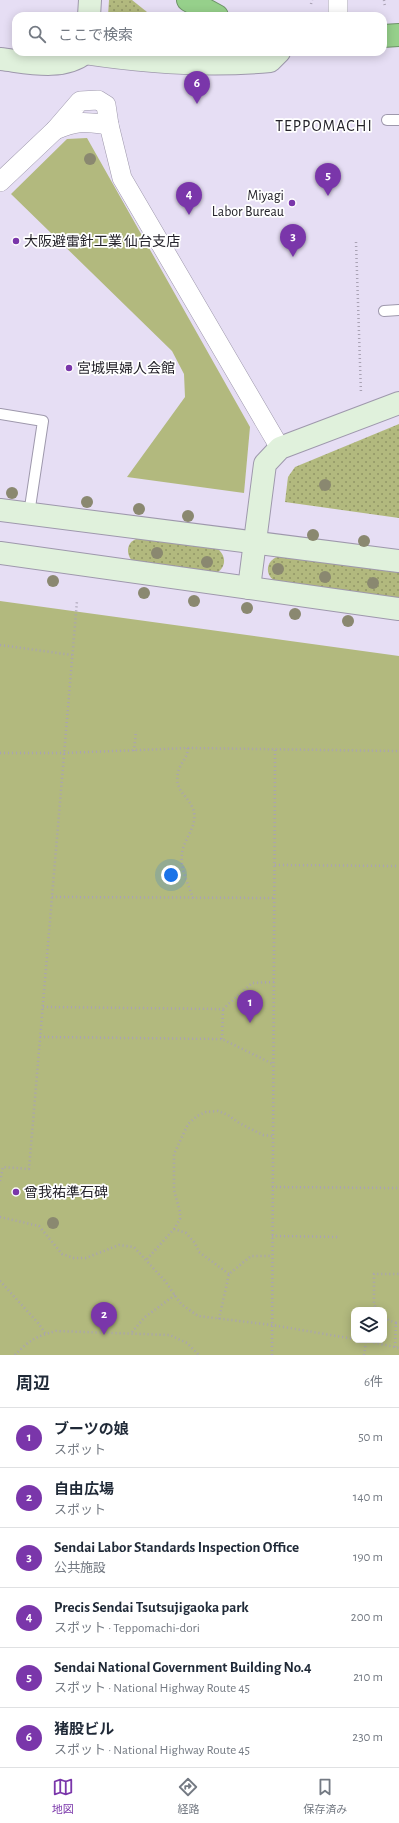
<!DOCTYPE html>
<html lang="ja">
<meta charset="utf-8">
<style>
:root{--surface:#fff;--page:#f6f6f7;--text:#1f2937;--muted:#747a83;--line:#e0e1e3;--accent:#7a36aa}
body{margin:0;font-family:"Alegreya Sans","Noto Sans JP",sans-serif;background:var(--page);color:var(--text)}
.controls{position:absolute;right:12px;bottom:12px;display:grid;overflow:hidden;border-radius:8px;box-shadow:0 2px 10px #0003}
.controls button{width:36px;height:36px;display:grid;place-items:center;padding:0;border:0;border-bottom:1px solid var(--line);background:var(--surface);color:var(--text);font:20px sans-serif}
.you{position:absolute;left:171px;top:875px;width:14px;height:14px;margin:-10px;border:3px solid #fff;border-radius:50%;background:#1a73e8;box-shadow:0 0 0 6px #1a73e833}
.badge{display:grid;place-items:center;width:26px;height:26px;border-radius:50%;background:var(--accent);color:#fff;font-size:13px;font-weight:700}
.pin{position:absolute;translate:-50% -33px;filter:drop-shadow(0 1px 2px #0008)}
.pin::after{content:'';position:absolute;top:21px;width:14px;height:12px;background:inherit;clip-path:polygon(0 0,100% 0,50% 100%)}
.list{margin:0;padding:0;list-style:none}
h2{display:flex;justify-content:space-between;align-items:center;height:52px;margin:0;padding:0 16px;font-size:17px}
h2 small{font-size:13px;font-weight:400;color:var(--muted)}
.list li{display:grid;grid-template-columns:26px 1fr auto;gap:12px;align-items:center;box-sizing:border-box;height:60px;padding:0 16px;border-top:1px solid var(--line)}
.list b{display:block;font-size:15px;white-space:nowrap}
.list p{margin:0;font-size:13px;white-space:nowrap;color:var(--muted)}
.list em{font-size:13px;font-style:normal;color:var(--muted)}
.icon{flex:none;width:22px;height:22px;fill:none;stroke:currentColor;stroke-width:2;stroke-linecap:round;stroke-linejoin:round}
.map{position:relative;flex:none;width:399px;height:1355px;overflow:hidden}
.search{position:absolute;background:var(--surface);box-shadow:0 2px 10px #0003;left:12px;right:12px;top:12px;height:44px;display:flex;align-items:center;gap:10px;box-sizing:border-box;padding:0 14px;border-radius:12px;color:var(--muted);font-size:15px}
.sheet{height:412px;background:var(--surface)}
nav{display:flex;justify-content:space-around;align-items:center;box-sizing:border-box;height:56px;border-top:1px solid var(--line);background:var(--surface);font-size:11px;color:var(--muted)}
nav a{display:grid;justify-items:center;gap:2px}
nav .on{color:var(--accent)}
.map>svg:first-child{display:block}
.grass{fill:url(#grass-dots)}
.park{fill:#b2b97e;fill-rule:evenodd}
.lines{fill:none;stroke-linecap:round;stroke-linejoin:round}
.lane-casing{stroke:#9e98ac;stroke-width:12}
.street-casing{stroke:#9e98ac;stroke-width:20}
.secondary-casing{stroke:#9e98ac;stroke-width:24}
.highway-casing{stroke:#6e9369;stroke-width:24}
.path{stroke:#a9a2b4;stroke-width:2.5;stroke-dasharray:1 3;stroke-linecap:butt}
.lane{stroke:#fff;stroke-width:10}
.street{stroke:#fff;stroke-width:19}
.secondary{stroke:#e0f1dc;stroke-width:22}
.highway{stroke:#96d08b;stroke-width:22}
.tree{fill:#8a8870}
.poi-dot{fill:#7a36aa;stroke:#fff;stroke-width:1.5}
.labels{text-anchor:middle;stroke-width:3.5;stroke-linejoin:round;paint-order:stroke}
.poi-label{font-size:14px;fill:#24222a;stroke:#fff;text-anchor:start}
.quarter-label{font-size:16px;letter-spacing:1px;fill:#24222a;stroke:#fff}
</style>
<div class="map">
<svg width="399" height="1355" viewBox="0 0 399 1355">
<defs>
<pattern id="grass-dots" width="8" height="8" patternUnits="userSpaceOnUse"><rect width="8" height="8" fill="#b2b97e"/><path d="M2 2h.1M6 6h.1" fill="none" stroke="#919667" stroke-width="1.8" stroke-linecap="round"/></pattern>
</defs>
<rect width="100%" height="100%" fill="#e6def4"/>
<!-- grass -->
<g class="grass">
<polygon points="109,0 132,0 152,16 108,16"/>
<polygon points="399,424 399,518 285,502 288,477 295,467"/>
<path d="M139,538L218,549C227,557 226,568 215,574L132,561C125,552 127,541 139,538Z"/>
<path d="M283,556L399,572V598L275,581C262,573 268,556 283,556Z"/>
</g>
<!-- park -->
<g class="park">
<polygon points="87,138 250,427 244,493 127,477 185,397 184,374 172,351 11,194 67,139"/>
<path d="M0,601L399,656V1355H0ZM354,1310H384V1340H354Z"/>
</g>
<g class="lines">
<!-- lane casing -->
<g class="lane-casing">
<g id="lane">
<polyline points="387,120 399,120"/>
<polyline points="384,311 399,310"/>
<polyline points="0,414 43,421 29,514"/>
</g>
</g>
<!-- street casing -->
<g class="street-casing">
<g id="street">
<polyline points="338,0 338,16"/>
<path d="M55,130C78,120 85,122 109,125"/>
<polyline points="0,182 55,130 80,101 98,100 106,105 109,125 122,178 280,448"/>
</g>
</g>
<!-- secondary casing -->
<g class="secondary-casing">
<g id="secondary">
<polyline points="89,16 90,0"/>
<path d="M85,53C145,62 209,67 270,61L279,52"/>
<path d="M0,59C27,62 62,71 85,53"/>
<polyline points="0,510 399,561"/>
<polyline points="0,553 399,609"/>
<polyline points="249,588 265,464 280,448 399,403"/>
</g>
</g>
<!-- highway casing -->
<g class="highway-casing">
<g id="highway">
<polyline points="188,0 217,16"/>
<polyline points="383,36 399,35"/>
</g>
</g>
<!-- path -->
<g class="path">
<polyline points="384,0 385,7"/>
<polyline points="311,4 312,0"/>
<polyline points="356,242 361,394"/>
<polyline points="0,645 72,655"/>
<path d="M188,748C188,758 179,764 178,773C174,791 188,795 193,809C199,825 184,838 182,853C180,867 188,884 193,898"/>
<polyline points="134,751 136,731"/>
<polyline points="0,753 64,753 188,748 399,751"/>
<polyline points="275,865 399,866"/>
<polyline points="52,897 275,898"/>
<polyline points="43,1007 223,1009 252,983 274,982"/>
<polyline points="40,1037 222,1039 273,1064"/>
<polyline points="222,1039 223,1009"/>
<polyline points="0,1181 3,1167 29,1169 77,601"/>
<polyline points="272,1187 399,1188"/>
<polyline points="0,1217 39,1226 62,1254 74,1258 86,1258 119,1245 134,1247 165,1281 181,1304 198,1316 272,1325 354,1339"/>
<polyline points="174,1229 186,1233 195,1243 199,1252 229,1274"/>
<polyline points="272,1236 339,1237"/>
<polyline points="147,1259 174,1229 180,1219 180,1212 174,1190 174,1154 188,1124 197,1116 206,1112 218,1111 228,1115 239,1123 263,1135 272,1136"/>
<polyline points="0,1281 39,1324 45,1333"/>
<polyline points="377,1310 374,1304 374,1274 399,1274"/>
<polyline points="384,1318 396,1323"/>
<polyline points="219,1319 229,1274 251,1256 272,1256"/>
<polyline points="132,1332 145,1317 175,1295"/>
<polyline points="362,1340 399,1348"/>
<polyline points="395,1347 396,1323 399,1323"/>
<path d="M15,1355C29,1340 37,1336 56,1331L170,1335L187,1343L199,1355"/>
<polyline points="272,1355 275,750"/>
<polyline points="364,1355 366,1341"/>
</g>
<!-- lane -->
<use href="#lane" class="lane"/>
<!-- street -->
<use href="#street" class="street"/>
<!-- secondary -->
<use href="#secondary" class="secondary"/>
<!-- highway -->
<use href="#highway" class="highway"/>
</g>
<!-- trees -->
<g class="tree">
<circle cx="90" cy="159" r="6"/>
<circle cx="325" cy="485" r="6"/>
<circle cx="12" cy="493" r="6"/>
<circle cx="87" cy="502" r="6"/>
<circle cx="139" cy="509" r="6"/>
<circle cx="188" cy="516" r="6"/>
<circle cx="313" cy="535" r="6"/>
<circle cx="364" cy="541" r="6"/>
<circle cx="157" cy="553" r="6"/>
<circle cx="207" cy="562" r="6"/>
<circle cx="278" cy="569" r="6"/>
<circle cx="325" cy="577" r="6"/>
<circle cx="53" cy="581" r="6"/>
<circle cx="373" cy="583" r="6"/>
<circle cx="144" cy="593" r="6"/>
<circle cx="194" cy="601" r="6"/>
<circle cx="247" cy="608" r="6"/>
<circle cx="295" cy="614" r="6"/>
<circle cx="348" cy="621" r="6"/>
<circle cx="53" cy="1223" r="6"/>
</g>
<!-- markers -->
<g class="poi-dot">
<circle cx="292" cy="203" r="4"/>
<circle cx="16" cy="241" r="4"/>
<circle cx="69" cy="368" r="4"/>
<circle cx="16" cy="1192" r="4"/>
</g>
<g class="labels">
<!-- poi labels -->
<g class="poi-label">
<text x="284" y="200" text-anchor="end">Miyagi<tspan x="284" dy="16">Labor Bureau</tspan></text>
<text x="24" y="246">大阪避雷針工業 仙台支店</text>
<text x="77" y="373">宮城県婦人会館</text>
<text x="24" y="1197">曾我祐準石碑</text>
</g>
<!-- quarter labels -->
<g class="quarter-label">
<text x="324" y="131">TEPPOMACHI</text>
</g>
</g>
</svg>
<div class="controls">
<button><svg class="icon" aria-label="layers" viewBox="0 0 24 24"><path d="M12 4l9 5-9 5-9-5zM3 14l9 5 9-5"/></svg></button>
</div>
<div class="you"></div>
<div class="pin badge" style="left:250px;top:1023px">1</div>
<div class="pin badge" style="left:104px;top:1335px">2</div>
<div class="pin badge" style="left:293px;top:257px">3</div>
<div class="pin badge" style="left:189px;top:215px">4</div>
<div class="pin badge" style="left:328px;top:196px">5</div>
<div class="pin badge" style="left:197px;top:104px">6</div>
<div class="search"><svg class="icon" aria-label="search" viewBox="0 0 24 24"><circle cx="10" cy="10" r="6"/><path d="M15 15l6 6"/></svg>ここで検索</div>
</div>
<section class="sheet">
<h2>周辺<small>6件</small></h2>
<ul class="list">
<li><span class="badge">1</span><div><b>ブーツの娘</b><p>スポット</p></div><em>50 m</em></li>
<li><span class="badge">2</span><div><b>自由広場</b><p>スポット</p></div><em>140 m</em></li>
<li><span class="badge">3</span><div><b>Sendai Labor Standards Inspection Office</b><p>公共施設</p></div><em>190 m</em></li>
<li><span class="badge">4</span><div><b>Precis Sendai Tsutsujigaoka park</b><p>スポット · Teppomachi-dori</p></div><em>200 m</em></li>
<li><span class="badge">5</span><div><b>Sendai National Government Building No.4</b><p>スポット · National Highway Route 45</p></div><em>210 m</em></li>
<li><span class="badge">6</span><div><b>猪股ビル</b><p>スポット · National Highway Route 45</p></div><em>230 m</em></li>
</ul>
</section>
<nav>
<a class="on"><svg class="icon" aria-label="map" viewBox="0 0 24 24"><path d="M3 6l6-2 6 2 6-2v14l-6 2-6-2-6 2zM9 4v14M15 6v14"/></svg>地図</a>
<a><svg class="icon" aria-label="directions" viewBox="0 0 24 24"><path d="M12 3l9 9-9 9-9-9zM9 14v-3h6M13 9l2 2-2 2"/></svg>経路</a>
<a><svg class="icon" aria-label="saved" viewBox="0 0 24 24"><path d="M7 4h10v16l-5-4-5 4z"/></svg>保存済み</a>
</nav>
